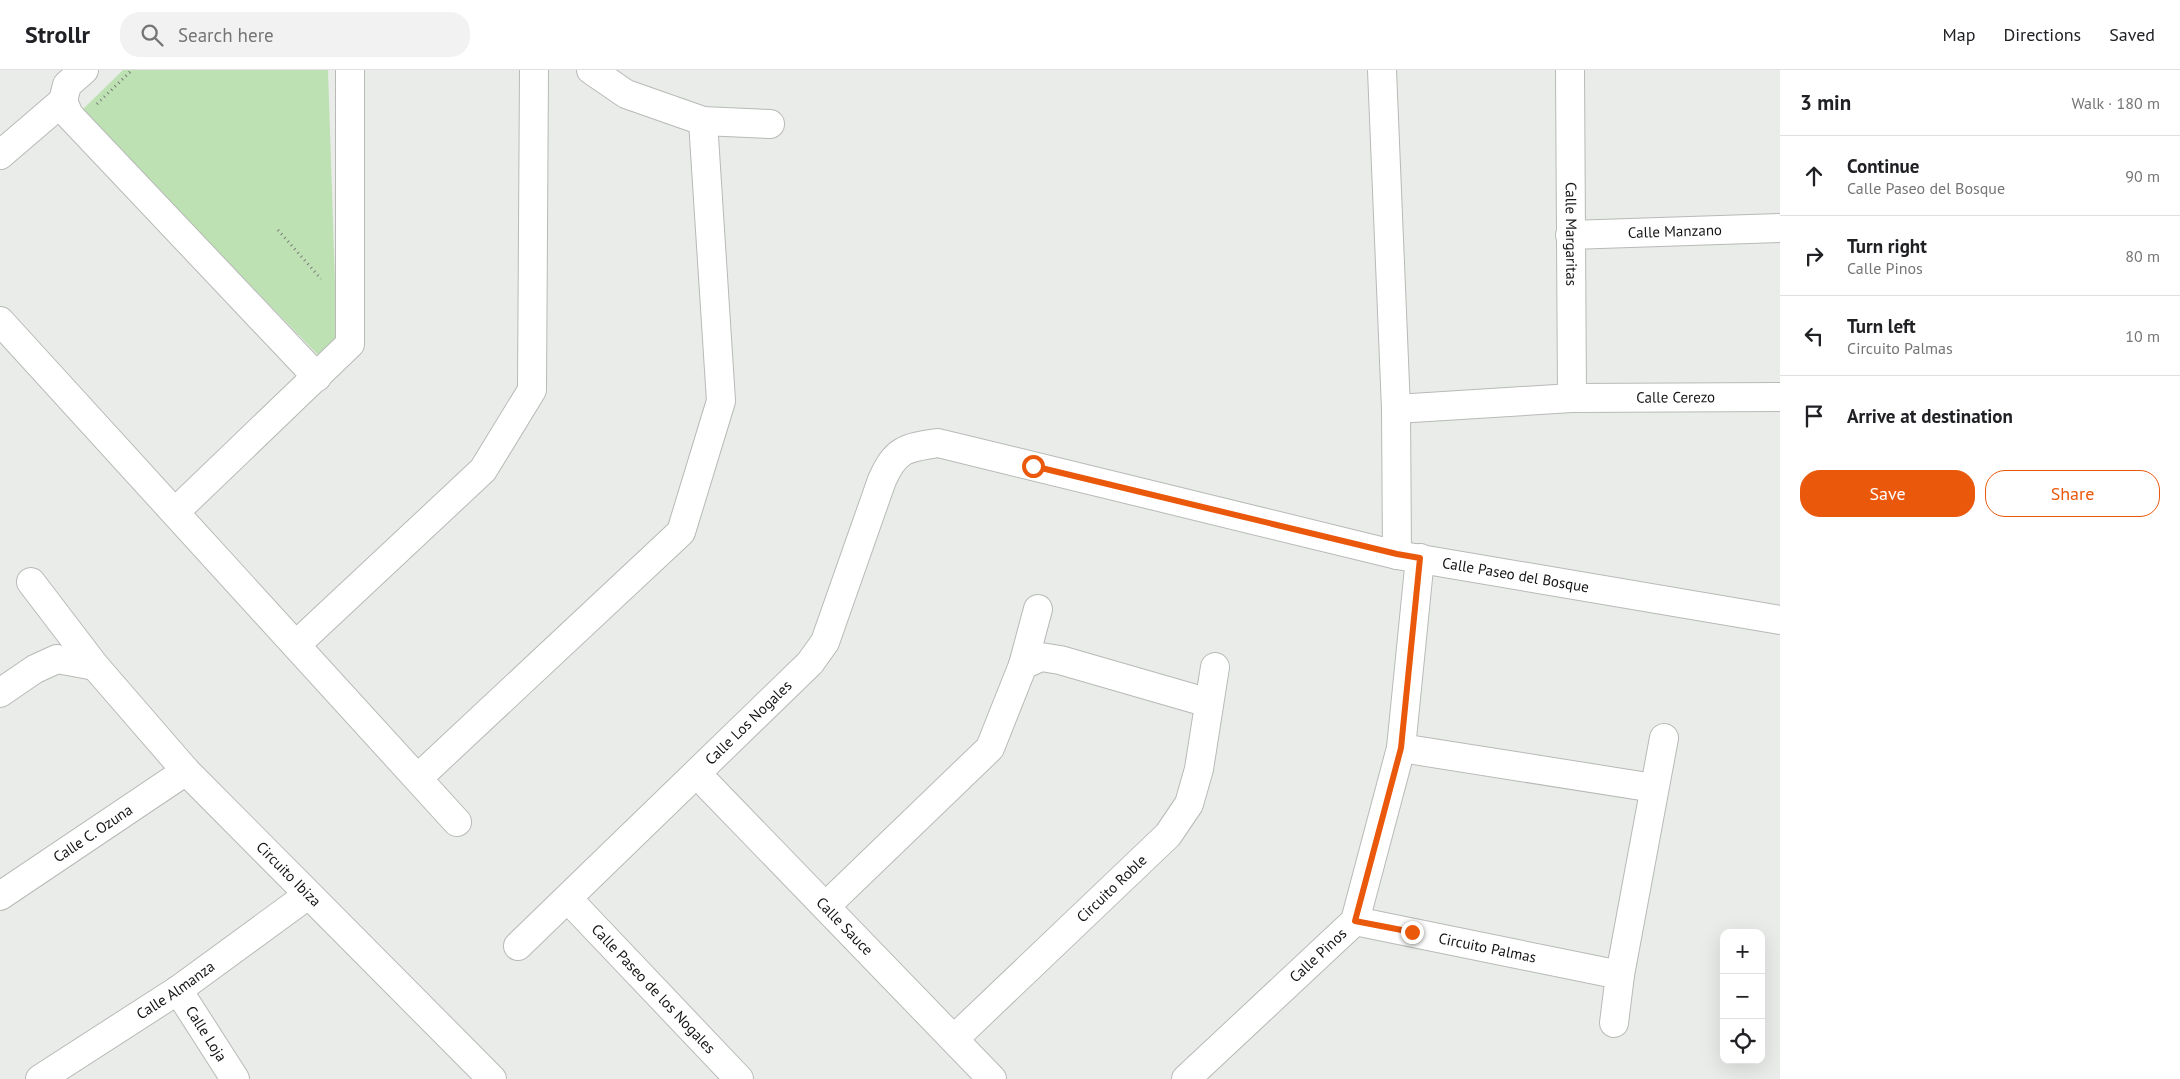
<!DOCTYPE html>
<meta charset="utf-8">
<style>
:root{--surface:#fff;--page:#f2f2f2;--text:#202124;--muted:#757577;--line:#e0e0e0;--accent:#ea580c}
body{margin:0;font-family:"PT Sans",sans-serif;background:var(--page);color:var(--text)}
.controls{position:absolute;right:15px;bottom:15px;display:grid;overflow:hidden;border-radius:10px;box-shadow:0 5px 20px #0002}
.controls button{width:45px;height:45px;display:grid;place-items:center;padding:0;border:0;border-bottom:1px solid var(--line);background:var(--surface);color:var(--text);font:25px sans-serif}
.stop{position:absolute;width:15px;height:15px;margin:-11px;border:4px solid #ea580c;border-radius:50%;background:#fff}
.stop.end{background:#ea580c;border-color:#fff;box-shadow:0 1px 5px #0008}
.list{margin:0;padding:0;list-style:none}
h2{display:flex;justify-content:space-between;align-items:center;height:65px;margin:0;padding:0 20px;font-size:21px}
h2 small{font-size:16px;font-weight:400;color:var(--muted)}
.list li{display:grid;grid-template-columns:32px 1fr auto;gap:15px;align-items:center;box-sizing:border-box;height:80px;padding:0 20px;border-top:1px solid var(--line)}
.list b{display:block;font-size:19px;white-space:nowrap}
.list p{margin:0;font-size:16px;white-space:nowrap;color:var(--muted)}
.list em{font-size:16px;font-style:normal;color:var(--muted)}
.actions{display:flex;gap:10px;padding:15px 20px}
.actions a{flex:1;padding:11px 0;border:1px solid var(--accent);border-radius:20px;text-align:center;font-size:18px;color:var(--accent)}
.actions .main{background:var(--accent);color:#fff}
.icon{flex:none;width:28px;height:28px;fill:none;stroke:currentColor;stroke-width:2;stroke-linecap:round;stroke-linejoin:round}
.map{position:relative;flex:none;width:1780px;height:1009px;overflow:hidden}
header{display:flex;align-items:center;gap:30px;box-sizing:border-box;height:70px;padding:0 25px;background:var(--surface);border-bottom:1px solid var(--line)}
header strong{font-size:24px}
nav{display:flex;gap:28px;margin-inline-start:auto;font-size:18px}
.search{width:350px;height:45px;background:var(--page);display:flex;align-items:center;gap:12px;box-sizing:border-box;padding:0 18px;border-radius:20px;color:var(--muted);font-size:19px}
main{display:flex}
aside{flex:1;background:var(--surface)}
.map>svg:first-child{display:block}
.green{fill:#bee1b4}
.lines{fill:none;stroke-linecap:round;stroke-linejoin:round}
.minor-casing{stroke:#b7bab6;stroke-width:30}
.path{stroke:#7a7c79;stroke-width:3;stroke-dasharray:1 4;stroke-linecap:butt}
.minor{stroke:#fff;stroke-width:28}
.route{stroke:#ea580c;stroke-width:6}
.labels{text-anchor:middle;stroke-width:4.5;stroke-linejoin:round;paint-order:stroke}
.street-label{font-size:15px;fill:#141513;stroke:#f7faf6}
</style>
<header>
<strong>Strollr</strong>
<div class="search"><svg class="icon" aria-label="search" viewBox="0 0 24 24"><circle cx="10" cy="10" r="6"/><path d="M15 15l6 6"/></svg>Search here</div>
<nav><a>Map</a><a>Directions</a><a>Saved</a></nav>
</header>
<main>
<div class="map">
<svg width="1780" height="1009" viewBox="0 0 1780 1009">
<rect width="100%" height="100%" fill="#e9ece8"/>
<!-- green -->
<polygon class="green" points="123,0 328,0 337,273 322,289 81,41"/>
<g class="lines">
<!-- minor casing -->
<g class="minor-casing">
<g id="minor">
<polyline points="591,0 626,24 703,51 770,54"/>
<polyline points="1382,0 1396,339 1397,485"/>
<path id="s1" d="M1570,0L1572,328"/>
<polyline points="63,31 69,45 317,307"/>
<polyline points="0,85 63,31 67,15 84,0"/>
<path id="s2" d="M1570,165L1780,158"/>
<polyline points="0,251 457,752"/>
<path id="s3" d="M1396,339L1572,328L1780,327"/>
<polyline points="175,442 350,274 350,0"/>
<path id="s4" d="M31,512L95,596L186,701L492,1009"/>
<polyline points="296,575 483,400 532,320 534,0"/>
<polyline points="1023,595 1041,587 1060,590 1209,633"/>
<polyline points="0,623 35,599 57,589 95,596"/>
<polyline points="1401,678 1654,718"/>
<path id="s5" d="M697,704L992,1009"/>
<polyline points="418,708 681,462 721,331 703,51"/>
<path id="s6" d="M0,826L186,701"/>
<path id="s7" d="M568,829L739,1009"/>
<polyline points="826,836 990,678 1023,595 1038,539"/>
<path id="s8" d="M1355,851L1620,905"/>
<path id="s9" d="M518,876L810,593L825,572L882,410C896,379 905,378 938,373L1397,485L1780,550"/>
<path id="s10" d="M178,920L235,1009"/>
<polyline points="1614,953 1620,905 1664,668"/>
<path id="s11" d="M954,969L1168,765L1189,734L1199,699L1215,597"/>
<path id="s12" d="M40,1009L178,920L308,825"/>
<path id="s13" d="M1186,1009L1355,851L1401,678L1420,488"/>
</g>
</g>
<!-- path -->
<g class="path">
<polyline points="97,34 132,0"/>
<polyline points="278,160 321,209"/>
</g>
<!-- minor -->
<use href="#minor" class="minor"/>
</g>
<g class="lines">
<!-- route -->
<polyline class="route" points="1033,396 1397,484 1420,488 1401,678 1355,851 1412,862"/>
</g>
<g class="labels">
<!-- street labels -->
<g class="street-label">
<text dy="5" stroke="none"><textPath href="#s2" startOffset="105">Calle Manzano</textPath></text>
<text dy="5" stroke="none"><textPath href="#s1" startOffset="164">Calle Margaritas</textPath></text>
<text dy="5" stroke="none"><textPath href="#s3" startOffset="280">Calle Cerezo</textPath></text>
<text dy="5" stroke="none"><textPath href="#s9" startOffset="1269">Calle Paseo del Bosque</textPath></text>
<text dy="5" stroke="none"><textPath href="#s9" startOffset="321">Calle Los Nogales</textPath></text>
<text dy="5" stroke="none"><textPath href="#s6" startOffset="112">Calle C. Ozuna</textPath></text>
<text dy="5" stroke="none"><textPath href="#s4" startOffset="390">Circuito Ibiza</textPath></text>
<text dy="5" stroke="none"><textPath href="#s11" startOffset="218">Circuito Roble</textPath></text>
<text dy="5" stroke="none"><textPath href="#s5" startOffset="212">Calle Sauce</textPath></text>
<text dy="5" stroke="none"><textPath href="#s8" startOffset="135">Circuito Palmas</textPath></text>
<text dy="5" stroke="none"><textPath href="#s13" startOffset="181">Calle Pinos</textPath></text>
<text dy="5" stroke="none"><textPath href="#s12" startOffset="162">Calle Almanza</textPath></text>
<text dy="5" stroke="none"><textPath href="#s7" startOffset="124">Calle Paseo de los Nogales</textPath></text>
<text dy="5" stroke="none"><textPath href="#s10" startOffset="52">Calle Loja</textPath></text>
</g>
</g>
</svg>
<div class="controls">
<button>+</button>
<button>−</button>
<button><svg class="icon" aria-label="locate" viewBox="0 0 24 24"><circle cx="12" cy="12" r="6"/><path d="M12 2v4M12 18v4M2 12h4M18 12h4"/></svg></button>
</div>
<div class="stop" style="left:1033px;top:396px"></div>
<div class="stop end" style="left:1412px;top:862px"></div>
</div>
<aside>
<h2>3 min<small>Walk · 180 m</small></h2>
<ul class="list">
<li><svg class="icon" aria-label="ahead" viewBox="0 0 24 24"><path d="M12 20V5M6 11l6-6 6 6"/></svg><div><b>Continue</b><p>Calle Paseo del Bosque</p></div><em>90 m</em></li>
<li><svg class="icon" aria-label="right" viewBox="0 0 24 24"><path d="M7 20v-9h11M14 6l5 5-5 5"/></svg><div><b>Turn right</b><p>Calle Pinos</p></div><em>80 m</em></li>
<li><svg class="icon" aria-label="left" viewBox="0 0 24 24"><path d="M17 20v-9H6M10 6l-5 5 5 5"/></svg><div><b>Turn left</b><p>Circuito Palmas</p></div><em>10 m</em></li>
<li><svg class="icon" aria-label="arrive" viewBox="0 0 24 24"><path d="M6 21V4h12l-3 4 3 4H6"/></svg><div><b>Arrive at destination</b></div></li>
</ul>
<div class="actions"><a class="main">Save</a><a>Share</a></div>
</aside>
</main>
